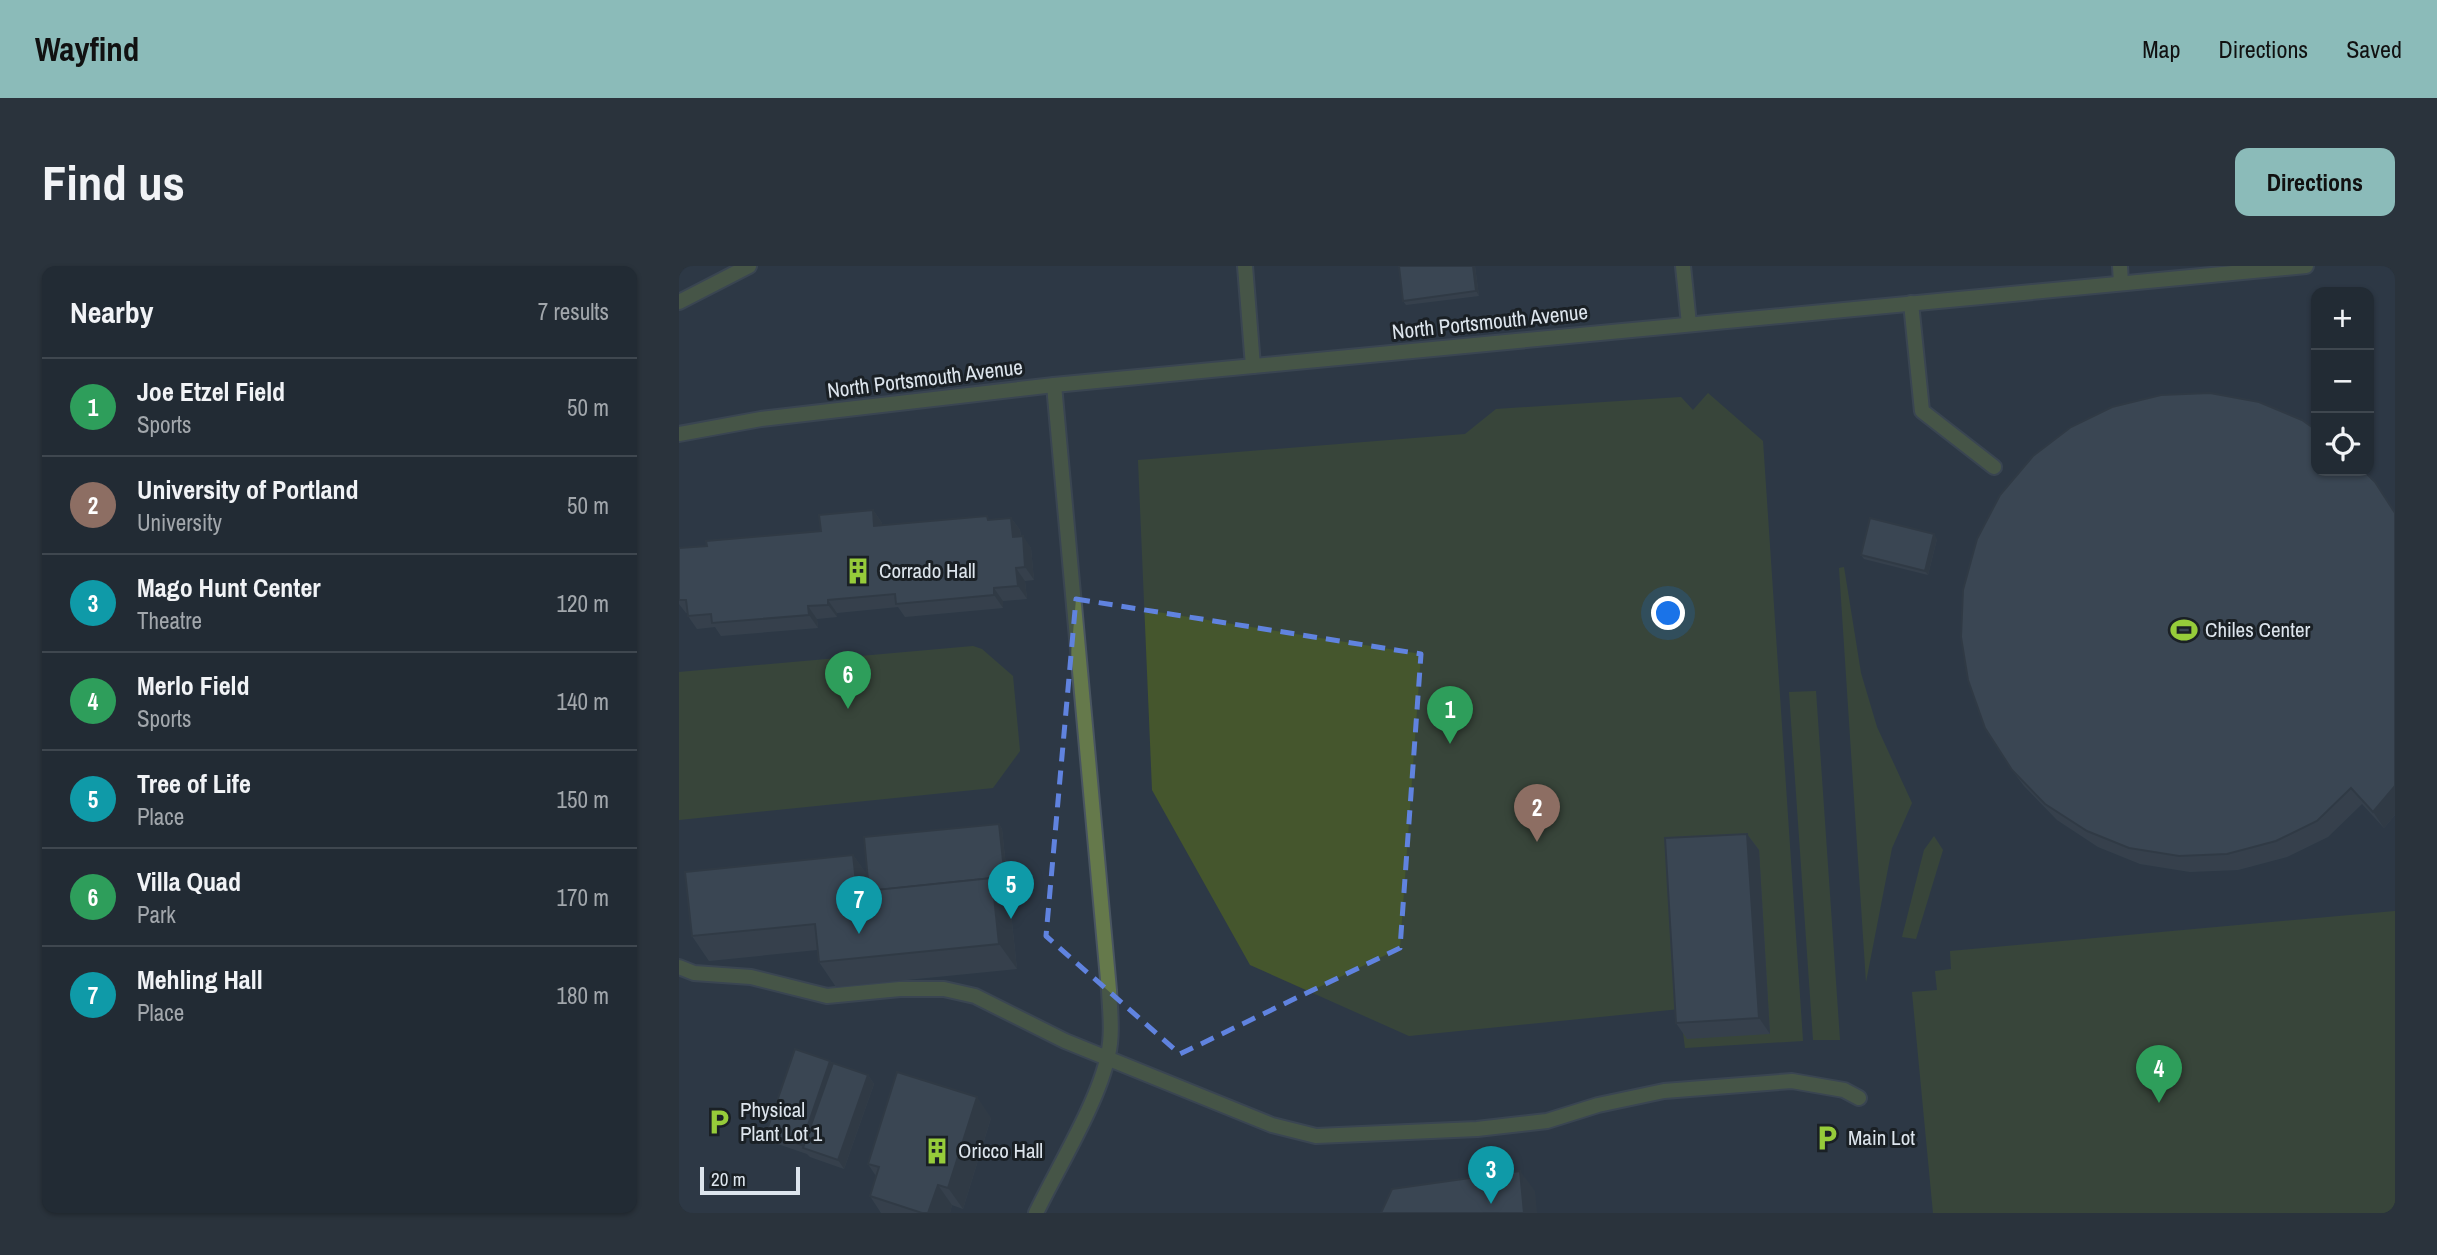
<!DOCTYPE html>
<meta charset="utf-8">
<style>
:root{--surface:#222b34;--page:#2a333c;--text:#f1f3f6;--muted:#a2a7ac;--line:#3f474f;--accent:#8bbbb9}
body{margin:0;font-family:"Archivo Narrow",sans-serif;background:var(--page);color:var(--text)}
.controls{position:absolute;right:21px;top:21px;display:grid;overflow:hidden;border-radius:14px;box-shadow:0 2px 5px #0004}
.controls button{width:63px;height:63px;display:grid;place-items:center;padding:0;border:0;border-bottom:2px solid var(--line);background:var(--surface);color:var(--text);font:35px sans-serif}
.scale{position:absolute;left:21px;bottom:18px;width:100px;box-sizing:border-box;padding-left:7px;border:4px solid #dde5ed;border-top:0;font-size:19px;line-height:24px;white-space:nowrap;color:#dde5ed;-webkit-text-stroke:5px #1a2025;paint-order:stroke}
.you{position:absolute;left:990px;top:348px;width:24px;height:24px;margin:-18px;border:5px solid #fff;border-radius:50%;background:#1a73e8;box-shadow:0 0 0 10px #1a73e833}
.badge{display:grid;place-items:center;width:46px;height:46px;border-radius:50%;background:var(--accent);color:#fff;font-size:23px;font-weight:700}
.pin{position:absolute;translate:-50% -58px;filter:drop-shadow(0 2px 4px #0008)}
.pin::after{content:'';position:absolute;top:37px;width:24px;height:21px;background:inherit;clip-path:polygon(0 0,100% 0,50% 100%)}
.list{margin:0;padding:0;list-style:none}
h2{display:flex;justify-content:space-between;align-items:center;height:91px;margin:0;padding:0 28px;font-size:30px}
h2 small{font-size:23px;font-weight:400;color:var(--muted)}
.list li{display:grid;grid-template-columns:46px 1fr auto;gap:21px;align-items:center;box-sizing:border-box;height:98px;padding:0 28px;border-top:2px solid var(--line)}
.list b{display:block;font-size:26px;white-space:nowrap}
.list p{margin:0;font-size:23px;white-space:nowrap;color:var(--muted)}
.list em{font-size:23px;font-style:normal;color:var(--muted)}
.icon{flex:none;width:38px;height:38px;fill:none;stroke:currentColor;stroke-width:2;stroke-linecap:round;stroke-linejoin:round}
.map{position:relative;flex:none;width:1716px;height:947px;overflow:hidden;border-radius:14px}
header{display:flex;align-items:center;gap:42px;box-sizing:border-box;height:98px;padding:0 35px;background:var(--accent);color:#111}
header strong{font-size:33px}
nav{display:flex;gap:38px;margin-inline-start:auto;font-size:24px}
.intro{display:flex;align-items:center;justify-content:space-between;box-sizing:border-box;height:168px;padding:0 42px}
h1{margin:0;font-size:49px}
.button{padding:18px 32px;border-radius:14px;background:var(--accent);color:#111;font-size:24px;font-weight:700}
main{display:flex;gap:42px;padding:0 42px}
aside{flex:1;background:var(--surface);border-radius:14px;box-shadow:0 2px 5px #0004}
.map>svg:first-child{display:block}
.green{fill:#45562d}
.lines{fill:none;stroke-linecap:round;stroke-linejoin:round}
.lane-casing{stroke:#495561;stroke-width:18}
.street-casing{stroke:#495561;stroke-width:18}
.lane{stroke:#65794b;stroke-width:14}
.street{stroke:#65794b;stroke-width:14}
.wall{fill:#404b56}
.shaded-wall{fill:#343d46}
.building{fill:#4a5764;stroke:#343d46;stroke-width:2}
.marked{fill:none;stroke:#6083df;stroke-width:5;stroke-dasharray:14 9;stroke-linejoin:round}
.labels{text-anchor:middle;stroke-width:6;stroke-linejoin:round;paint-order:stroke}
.street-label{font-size:21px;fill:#dde5ed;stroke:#1a2025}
.poi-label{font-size:21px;fill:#dde5ed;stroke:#1a2025;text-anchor:start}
</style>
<header>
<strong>Wayfind</strong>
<nav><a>Map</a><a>Directions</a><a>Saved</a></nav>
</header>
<div class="intro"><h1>Find us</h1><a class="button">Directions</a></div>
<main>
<aside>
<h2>Nearby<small>7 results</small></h2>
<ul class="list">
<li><span class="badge" style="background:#2e9e5b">1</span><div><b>Joe Etzel Field</b><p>Sports</p></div><em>50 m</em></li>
<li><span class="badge" style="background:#8d6e63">2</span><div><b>University of Portland</b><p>University</p></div><em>50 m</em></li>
<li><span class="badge" style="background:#0f9aa8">3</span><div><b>Mago Hunt Center</b><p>Theatre</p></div><em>120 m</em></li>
<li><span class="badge" style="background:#2e9e5b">4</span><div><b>Merlo Field</b><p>Sports</p></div><em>140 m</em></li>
<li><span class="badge" style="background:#0f9aa8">5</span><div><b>Tree of Life</b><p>Place</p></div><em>150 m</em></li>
<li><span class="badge" style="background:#2e9e5b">6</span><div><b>Villa Quad</b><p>Park</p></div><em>170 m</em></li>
<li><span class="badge" style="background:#0f9aa8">7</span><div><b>Mehling Hall</b><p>Place</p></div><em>180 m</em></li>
</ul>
</aside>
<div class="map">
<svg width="1716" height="947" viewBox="0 0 1716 947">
<rect width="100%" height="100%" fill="#2d3946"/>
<!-- green -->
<g class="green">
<polygon points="1029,127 1084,175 1124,775 1006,782 1001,743 730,770 571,699 473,524 459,194 786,168 817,143 1002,131 1014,144"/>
<polygon points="1165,301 1182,407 1198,461 1233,537 1213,582 1187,716 1160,302"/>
<polygon points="294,380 303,383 334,410 341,485 314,522 0,554 0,406"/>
<polygon points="1137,425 1161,774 1134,774 1110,426"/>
<polygon points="1255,570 1264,584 1237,673 1223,671 1245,584"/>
<polygon points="1716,645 1716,947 1254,947 1233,726 1258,724 1256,705 1272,703 1271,685"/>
</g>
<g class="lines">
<!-- lane casing -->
<g class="lane-casing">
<g id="lane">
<polyline points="0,36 70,0"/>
<polyline points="1232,37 1243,145 1315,201"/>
<polyline points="0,701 15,707 72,711 148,730 221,723 265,723 296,730 386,775 593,859 637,870 798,863 868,855 919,839 985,825 1113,815 1165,824 1180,832"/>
<path d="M357,947C378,903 420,835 429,789C434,768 431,745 430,724L375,119"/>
</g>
</g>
<!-- street casing -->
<g class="street-casing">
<g id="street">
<polyline points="566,0 574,100"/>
<polyline points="1004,0 1010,58"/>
<polyline points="1441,0 1442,17"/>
<polyline points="0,168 82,153 375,119 1627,0"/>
</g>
</g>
<!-- lane -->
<use href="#lane" class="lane"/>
<!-- street -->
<use href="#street" class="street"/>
</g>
<!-- wall -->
<g class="wall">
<polygon points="720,0 796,0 800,30 727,39 724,35"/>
<polygon points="1696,216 1716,246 1716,549 1705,562 1683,538 1649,571 1608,591 1559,604 1511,606 1461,598 1419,581 1378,554 1345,520 1333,504"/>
<polygon points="194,244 203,257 203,259 332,252 341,264 342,270 352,282 355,314 346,315 348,333 324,335 324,342 226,351 219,341 158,347 158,351 138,353 139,362 42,370 36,361 18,363 9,350 8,347 7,347 0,338 0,282 28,280 142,265"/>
<polygon points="1258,273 1249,309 1185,293 1182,289"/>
<polygon points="320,558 323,563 338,703 157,721 140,696 138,684 30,695 13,670 174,589 188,609"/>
<polygon points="1068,568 1080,584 1091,768 1008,773 997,757"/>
<polygon points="151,795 154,798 189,809 195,818 165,903 131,891 128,888 93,876 87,867"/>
<polygon points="312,852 284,943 273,939 271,947 202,947 191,930 197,910 189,898"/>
</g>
<!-- shaded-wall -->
<g class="shaded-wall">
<polygon points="794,0 796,0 800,30 797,25"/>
<polygon points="194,244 203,257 204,273 195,260"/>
<polygon points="332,252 341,264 343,283 334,271"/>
<polygon points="1255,268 1258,273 1249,309 1246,305"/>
<polygon points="344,270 352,282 355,314 346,301"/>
<polygon points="337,302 346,315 348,333 339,320"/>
<polygon points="315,322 324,335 324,342 315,329"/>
<polygon points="149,334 158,347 158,351 149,339"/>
<polygon points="129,340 138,353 139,362 130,349"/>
<polygon points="1716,520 1716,549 1705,562 1694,546"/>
<polygon points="320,558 323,563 338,703 320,678 313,612"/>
<polygon points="1068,568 1080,584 1091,768 1080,752"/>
<polygon points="174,589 192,614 195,646 178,626"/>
<polygon points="151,795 158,804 125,882 122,879"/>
<polygon points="189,809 195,818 165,903 159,894"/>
<polygon points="298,831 312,852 284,943 269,922"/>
<polygon points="841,905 856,925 858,947 845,947"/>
<polygon points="259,919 273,939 271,947 249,947"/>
</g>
<!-- building -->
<g class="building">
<polygon points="720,0 794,0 797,25 724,35"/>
<polygon points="1531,127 1580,136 1623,154 1637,164 1637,205 1685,205 1696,216 1716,247 1716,520 1694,546 1672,522 1638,555 1597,575 1548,588 1500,590 1450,582 1408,565 1366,538 1333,504 1306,462 1289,414 1282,371 1284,324 1298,273 1321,229 1354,190 1392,161 1433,141 1482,129"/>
<polygon points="194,244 195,260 308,250 309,254 332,252 334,271 344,270 346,301 337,302 339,320 315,322 315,329 217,338 216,328 149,334 149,339 129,340 130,349 33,357 32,348 9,350 7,334 0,334 0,282 28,280 27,275 142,265 140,249"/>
<polygon points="1191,252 1255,268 1246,305 1182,289"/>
<polygon points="320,558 328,632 313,612 190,625 185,571"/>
<polygon points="1068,568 1080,752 997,757 986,572"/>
<polygon points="174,589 178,626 313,612 320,678 140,696 136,658 13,670 6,606"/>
<polygon points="116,783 151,795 122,879 87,867"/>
<polygon points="154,797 189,809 159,894 124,882"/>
<polygon points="218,806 298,831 269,922 259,919 249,947 243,947 191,930 200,901 189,898"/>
<polygon points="841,905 845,947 702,947 713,923"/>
</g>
<!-- marked area -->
<path d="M0 0H1716V947H0ZM397,333L742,388L721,682L501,788L367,670Z" fill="#2d3946" fill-opacity=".55" fill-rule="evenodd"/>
<path class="marked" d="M397,333L742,388L721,682L501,788L367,670Z"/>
<!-- icons -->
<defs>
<g id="building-bare" transform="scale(2.1)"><path d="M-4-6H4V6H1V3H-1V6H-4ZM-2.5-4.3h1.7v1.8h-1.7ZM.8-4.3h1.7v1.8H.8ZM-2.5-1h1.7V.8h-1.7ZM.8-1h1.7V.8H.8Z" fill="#96cc3a" stroke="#1a2025" stroke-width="2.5" paint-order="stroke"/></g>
<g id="stadium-bare" transform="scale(2.1)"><path d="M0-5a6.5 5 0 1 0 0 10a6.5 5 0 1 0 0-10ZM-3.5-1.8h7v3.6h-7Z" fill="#96cc3a" stroke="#1a2025" stroke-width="2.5" paint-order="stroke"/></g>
<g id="parking-bare" transform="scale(2.1)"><path d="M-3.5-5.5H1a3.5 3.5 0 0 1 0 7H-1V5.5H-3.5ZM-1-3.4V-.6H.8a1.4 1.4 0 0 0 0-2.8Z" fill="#96cc3a" stroke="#1a2025" stroke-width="2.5" paint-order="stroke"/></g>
</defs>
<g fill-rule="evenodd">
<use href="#building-bare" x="179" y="305"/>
<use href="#stadium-bare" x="1505" y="364"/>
<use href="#parking-bare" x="40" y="856"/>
<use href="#parking-bare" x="1148" y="872"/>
<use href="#building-bare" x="258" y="885"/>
</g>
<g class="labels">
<!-- street labels -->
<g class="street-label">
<text transform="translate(811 56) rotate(-6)" y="7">North Portsmouth Avenue</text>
<text transform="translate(246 113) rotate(-7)" y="7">North Portsmouth Avenue</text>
</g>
<!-- poi labels -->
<g class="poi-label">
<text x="200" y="312">Corrado Hall</text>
<text x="1526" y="371">Chiles Center</text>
<text x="61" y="851">Physical<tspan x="61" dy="24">Plant Lot 1</tspan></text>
<text x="1169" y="879">Main Lot</text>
<text x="279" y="892">Oricco Hall</text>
</g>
</g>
</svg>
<div class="controls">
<button>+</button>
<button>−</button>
<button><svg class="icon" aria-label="locate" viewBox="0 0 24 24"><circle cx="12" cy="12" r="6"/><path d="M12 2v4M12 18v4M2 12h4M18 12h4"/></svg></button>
</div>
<div class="scale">20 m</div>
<div class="you"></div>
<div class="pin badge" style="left:771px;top:478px;background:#2e9e5b">1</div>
<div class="pin badge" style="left:858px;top:576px;background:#8d6e63">2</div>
<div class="pin badge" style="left:812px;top:938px;background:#0f9aa8">3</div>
<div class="pin badge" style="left:1480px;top:837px;background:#2e9e5b">4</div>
<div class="pin badge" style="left:332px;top:653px;background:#0f9aa8">5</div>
<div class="pin badge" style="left:169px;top:443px;background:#2e9e5b">6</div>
<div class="pin badge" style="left:180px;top:668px;background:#0f9aa8">7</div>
</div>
</main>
